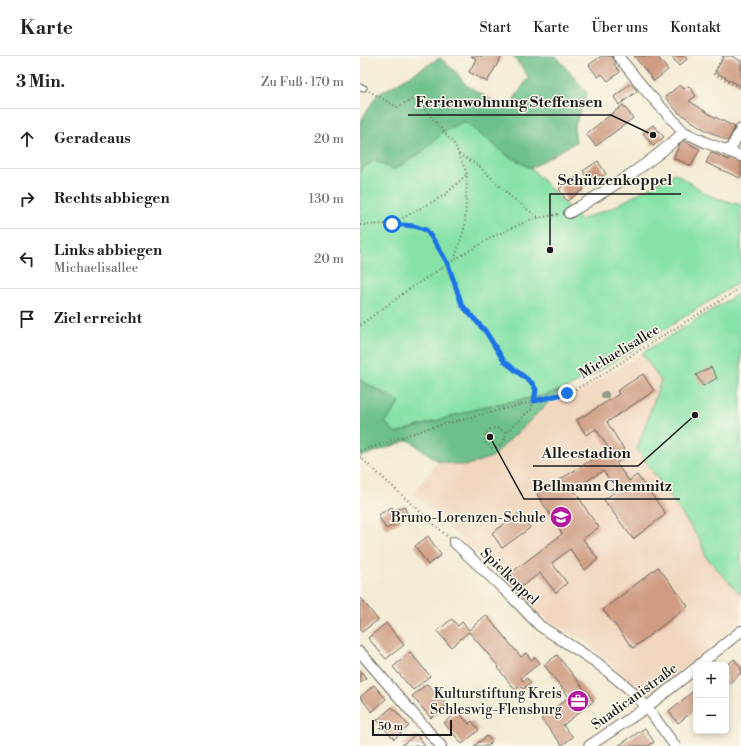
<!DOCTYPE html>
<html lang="de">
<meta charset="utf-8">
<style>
:root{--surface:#fff;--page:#f6f6f6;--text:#202124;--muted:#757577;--line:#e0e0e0}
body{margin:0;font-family:"Libre Bodoni",serif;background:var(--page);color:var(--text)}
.controls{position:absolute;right:12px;bottom:12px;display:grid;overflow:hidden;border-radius:6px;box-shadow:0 2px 6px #0003}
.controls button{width:36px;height:36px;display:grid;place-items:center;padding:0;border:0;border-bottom:1px solid var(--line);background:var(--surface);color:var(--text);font:20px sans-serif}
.scale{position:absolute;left:12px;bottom:10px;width:80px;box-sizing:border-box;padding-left:4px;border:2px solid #1c1c1c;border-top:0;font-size:11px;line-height:14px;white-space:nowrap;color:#1c1c1c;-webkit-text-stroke:3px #fbf7ec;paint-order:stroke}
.stop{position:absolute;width:12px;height:12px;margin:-9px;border:3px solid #1a73e8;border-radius:50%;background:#fff}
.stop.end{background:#1a73e8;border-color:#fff;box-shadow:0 1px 4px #0008}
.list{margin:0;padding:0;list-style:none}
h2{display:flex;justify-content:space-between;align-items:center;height:52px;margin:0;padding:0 16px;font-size:17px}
h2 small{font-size:13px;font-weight:400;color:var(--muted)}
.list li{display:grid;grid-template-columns:26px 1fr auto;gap:12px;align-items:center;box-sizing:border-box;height:60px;padding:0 16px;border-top:1px solid var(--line)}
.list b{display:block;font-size:15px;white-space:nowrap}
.list p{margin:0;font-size:13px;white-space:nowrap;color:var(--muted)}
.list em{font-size:13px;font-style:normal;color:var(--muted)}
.icon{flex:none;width:22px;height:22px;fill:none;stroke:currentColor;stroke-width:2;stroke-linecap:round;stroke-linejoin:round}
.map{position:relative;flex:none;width:381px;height:690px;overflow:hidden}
header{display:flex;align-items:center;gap:24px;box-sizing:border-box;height:56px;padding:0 20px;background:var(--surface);border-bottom:1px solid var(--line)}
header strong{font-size:19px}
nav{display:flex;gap:22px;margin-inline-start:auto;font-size:14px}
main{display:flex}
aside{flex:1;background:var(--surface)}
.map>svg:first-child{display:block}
.built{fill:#f1d5bd}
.green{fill:#87e2a8;stroke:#527f62}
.forest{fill:#6dc08c;stroke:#446e54}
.building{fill:#cf9b82}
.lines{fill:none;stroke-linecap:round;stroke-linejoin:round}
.lane-casing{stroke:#68645c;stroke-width:7}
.street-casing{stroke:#68645c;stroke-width:12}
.path{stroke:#68645c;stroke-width:2;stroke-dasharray:1 3;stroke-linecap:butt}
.lane{stroke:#fff;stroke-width:5}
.street{stroke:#fff;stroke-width:10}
.tree{fill:#8f9a86}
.route{stroke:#1a73e8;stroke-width:5}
.labels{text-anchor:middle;stroke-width:3;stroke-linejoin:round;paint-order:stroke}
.street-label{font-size:14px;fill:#1c1c1c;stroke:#fbf7ec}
.poi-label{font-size:14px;fill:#1c1c1c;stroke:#fbf7ec;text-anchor:end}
.leader{fill:none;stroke:#1c1c1c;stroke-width:1.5}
.callout-dot{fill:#1c1c1c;stroke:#fbf7ec;stroke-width:1.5}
.callout-label{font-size:15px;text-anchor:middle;font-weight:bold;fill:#1c1c1c;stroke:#fbf7ec;stroke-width:3;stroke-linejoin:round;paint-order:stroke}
</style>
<header>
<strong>Karte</strong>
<nav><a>Start</a><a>Karte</a><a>Über uns</a><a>Kontakt</a></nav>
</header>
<main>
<aside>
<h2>3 Min.<small>Zu Fuß · 170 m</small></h2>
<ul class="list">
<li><svg class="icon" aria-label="ahead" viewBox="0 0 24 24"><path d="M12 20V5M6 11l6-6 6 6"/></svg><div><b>Geradeaus</b></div><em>20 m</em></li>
<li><svg class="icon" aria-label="right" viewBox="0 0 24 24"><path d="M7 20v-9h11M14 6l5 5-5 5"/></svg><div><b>Rechts abbiegen</b></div><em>130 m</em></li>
<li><svg class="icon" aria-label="left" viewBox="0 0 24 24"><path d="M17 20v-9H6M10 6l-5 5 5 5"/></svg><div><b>Links abbiegen</b><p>Michaelisallee</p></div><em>20 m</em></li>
<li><svg class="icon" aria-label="arrive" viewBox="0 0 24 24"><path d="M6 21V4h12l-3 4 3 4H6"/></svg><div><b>Ziel erreicht</b></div></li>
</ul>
</aside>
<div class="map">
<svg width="381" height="690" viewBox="0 0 381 690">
<rect width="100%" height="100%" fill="#fbf7ec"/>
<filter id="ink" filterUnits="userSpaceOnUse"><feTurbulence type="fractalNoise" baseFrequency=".025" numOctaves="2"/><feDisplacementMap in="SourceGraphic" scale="8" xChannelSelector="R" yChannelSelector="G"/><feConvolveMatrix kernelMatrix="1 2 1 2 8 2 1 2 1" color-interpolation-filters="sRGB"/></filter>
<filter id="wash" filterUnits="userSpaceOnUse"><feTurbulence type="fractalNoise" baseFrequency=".012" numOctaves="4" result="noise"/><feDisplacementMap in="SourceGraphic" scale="16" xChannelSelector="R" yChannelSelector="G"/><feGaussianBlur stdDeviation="0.9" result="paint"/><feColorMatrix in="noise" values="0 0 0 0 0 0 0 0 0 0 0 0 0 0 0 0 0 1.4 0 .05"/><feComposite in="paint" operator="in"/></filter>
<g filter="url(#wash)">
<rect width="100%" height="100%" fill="#f4ebd4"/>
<!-- built -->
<polygon class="built" points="282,297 301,325 277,393 340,484 346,501 381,539 381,564 334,604 286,642 230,589 182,560 53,437 78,405 105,410 132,401 185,350 221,335"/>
<!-- green -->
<g class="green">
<polygon points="104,65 148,100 171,112 220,164 254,151 315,117 350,140 381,149 381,225 233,319 202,334 177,341 126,350 36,377 25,367 40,346 0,324 0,114 14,104 65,94 83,76"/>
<polygon points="381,236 381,539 346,501 340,484 277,393 301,325 282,297"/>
</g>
<!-- forest -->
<g class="forest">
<polygon points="153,0 196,0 227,37 214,72 216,86 171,112 148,100 104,65 83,76 65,94 33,114 14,104 0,114 0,66 17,39 80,2 96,16 106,29 147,53 169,21"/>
<polygon points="0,324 40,346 25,367 36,377 126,350 177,341 202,334 132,401 105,410 78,405 49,384 0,401"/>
</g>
<g id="blocks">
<!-- building -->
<g class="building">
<polygon points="111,0 142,0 127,26 109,16 116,3"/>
<polygon points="241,0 252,0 256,6 254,8 260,16 248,25 242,18 238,21 229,9"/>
<polygon points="274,0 297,0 308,14 294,25"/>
<polygon points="311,0 325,0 327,3 319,10"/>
<polygon points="364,0 371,0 381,5 381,30 355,16"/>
<polygon points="271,27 277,35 259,49 254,41"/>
<polygon points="320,29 324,33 329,30 336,40 329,45 351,59 375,71 368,85 342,72 318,56 305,41"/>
<polygon points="263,49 273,62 236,90 226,78"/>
<polygon points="293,69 304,81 293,90 283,77"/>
<polygon points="322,84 340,93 331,110 313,102"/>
<polygon points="351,96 369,104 371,100 381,104 381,119 380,122 346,107"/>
<polygon points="238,105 246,118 232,128 223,115"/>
<polygon points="216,121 224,133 207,145 199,133"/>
<polygon points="351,311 357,322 343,330 336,319"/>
<polygon points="283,318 294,335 247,366 268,400 256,407 269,425 277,419 306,458 273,483 244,444 257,434 243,415 214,433 229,458 239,471 223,483 238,503 225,514 210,493 192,507 207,527 196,537 180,517 161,531 151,517 202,478 177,438 249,393 236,373 226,379 217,364 259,338 257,335"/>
<polygon points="44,450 47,457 39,462 41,465 26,473 18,459 32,451 34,455"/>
<polygon points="159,457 170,472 142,492 132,477"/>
<polygon points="68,480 81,499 68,509 55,490"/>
<polygon points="298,511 328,550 273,592 243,554"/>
<polygon points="0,541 18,564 2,576 0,573"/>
<polygon points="126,559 161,601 166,597 171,604 175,601 180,607 161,622 163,625 167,622 171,627 163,633 160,630 155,634 138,612 139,611 109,576 91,591 77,575 92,563 98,570 102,566 109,574"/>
<polygon points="26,567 44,589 26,603 8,582"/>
<polygon points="50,596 70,620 53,634 33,611"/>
<polygon points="197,599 234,645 203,669 213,681 202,689 181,663 209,641 184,609"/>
<polygon points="374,603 381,612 381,617 366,630 366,610"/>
<polygon points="0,614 6,622 0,627"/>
<polygon points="67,628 86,649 71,662 52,640"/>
<polygon points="14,629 26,643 12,656 0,641"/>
<polygon points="336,633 336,653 318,667 309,655"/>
<polygon points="32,651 49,670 34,683 17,664"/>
<polygon points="98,655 109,668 112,665 119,674 102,688 84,667"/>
<polygon points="285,672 294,686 288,690 258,690"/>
<polygon points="56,678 65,689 64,690 41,690"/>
<polygon points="127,680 132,686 128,690 114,690"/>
</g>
</g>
</g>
<g filter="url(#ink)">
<use href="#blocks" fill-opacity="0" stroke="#68645c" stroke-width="1"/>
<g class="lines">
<!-- lane casing -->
<g class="lane-casing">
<polyline id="lane" points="0,31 4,32"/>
</g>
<!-- street casing -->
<g class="street-casing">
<g id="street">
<polyline points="258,0 287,36 324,76 347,87 381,100"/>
<polyline points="369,96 381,73"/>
<path d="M209,157C249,133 290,108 324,76"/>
<polyline points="94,486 151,540 180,570 236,606 268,632 287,651 315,690"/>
<polyline points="0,596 81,690"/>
<polyline points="339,609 381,575"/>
<polyline points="229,690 287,651 336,612"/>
</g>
</g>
<!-- path -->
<g class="path">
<polyline points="363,0 354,18 381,32"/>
<polyline points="9,35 37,51 55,42 95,89 107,118 105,170 95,202"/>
<polyline points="99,98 119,110 150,140 179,162"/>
<polyline points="32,168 85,139 106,119"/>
<path d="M0,169L32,168L54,170L66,174L75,186L88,208L102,249L126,276L144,305L173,328L176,334L174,345L171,353L146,377C135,367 123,373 125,387L132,392C142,390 145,387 146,377"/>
<polyline points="0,269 48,234 94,204 132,181 172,163 200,158"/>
<polyline points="0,395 69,372 207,337 237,322 283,292 381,232"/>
<polyline points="0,401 87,480"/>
</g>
<!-- lane -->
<use href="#lane" class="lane"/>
<!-- street -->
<use href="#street" class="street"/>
</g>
<!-- trees -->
<circle class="tree" cx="245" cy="339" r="4"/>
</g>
<g class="lines" filter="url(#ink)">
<!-- route -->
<polyline class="route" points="32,168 54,170 66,174 75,186 88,208 102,249 126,276 144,305 173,328 176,334 174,345 207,337"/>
</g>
<!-- icons -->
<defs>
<g id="school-disc" transform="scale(1.15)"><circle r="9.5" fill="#b5179e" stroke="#fbf7ec"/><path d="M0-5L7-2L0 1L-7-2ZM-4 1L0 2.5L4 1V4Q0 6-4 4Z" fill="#fff"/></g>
<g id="office-disc" transform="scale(1.15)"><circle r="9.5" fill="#b5179e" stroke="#fbf7ec"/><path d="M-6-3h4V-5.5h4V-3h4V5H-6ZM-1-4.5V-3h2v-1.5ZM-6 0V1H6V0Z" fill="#fff"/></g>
</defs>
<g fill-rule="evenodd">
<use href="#school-disc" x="201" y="461"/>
<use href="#office-disc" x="218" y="645"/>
</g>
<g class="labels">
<!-- street labels -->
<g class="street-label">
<text transform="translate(259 295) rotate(-31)" y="5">Michaelisallee</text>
<text transform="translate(150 520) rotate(44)" y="5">Spielkoppel</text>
<text transform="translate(274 640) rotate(-36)" y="5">Suadicanistraße</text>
</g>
<!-- poi labels -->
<g class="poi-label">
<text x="186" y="466">Bruno-Lorenzen-Schule</text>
<text x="202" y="642">Kulturstiftung Kreis<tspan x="202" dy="16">Schleswig-Flensburg</tspan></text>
</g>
</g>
<!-- callouts -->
<path class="leader" d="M293 79L251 59H48M190 194L190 138H321M335 359L278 410H173M130 381L164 443H320"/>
<g class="callout-dot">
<circle cx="293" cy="79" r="4"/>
<circle cx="190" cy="194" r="4"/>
<circle cx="335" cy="359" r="4"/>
<circle cx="130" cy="381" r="4"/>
</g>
<g class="callout-label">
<text x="149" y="51">Ferienwohnung Steffensen</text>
<text x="255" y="129">Schützenkoppel</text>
<text x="226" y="402">Alleestadion</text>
<text x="242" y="435">Bellmann Chemnitz</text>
</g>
</svg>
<div class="controls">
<button>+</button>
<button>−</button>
</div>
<div class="scale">50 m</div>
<div class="stop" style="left:32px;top:168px"></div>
<div class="stop end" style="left:207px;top:337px"></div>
</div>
</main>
